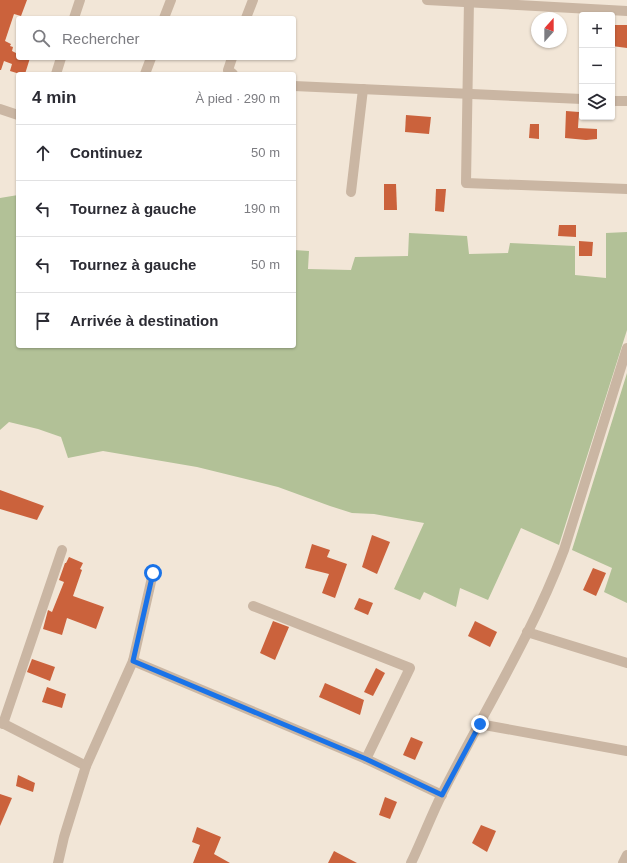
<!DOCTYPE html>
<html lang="fr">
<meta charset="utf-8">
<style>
:root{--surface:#fff;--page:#f2f2f3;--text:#2b2b33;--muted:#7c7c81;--line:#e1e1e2}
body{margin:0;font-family:Helvetica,sans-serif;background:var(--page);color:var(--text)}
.controls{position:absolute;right:12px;top:12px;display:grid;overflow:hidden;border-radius:4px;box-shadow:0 1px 3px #0004}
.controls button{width:36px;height:36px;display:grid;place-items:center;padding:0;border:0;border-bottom:1px solid var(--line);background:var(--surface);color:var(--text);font:20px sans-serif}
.compass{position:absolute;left:531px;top:12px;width:36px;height:36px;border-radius:50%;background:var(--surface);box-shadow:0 1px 3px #0004;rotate:21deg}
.stop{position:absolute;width:12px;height:12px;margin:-9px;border:3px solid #1a73e8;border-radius:50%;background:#fff}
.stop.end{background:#1a73e8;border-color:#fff;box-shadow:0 1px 4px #0008}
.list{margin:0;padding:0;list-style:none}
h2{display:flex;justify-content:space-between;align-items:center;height:52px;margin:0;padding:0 16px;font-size:17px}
h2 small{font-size:13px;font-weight:400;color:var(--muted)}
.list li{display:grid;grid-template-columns:26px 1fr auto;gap:12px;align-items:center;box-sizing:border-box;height:56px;padding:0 16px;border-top:1px solid var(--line)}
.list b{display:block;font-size:15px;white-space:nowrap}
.list em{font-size:13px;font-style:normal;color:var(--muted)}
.icon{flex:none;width:22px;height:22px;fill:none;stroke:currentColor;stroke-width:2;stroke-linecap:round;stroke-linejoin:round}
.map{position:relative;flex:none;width:627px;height:863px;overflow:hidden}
.search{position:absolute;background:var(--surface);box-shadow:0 1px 3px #0004;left:16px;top:16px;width:280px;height:44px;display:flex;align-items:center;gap:10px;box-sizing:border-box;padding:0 14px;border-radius:4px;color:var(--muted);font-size:15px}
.panel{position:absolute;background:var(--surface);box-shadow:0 1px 3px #0004;left:16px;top:72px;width:280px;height:276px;border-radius:4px}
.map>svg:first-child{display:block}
.green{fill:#b2c197}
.building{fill:#cb623c}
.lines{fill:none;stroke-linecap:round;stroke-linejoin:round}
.minor{stroke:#cab6a3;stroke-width:10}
.route{stroke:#1a73e8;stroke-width:5}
</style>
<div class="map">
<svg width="627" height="863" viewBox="0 0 627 863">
<rect width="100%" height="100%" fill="#f2e6d7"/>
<!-- green -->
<g class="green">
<polygon points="18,195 18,346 294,346 294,250 309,251 308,269 351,270 355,257 408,256 409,233 467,236 469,254 508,253 510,243 575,246 575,275 606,278 606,233 627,232 627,330 559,545 521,528 488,600 460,588 456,607 424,592 420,600 394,589 424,523 374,514 352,513 330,506 278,487 197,467 103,451 68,458 61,437 38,429 9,422 0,430 0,198"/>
<polygon points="627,373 627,603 604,592 612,568 572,550"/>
</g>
<!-- building -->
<g class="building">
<polygon points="0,0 27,0 21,16 14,14 5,41 11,44 10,46 13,47 12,51 18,54 18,58 30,58 25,74 20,74 10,71 12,64 4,61 1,70 0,70"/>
<polygon points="612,25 627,25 627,48 612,46"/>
<polygon points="566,111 579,112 578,128 597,129 597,139 586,140 565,138"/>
<polygon points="406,115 431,117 429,134 405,132"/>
<polygon points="530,124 539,124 539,139 529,138"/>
<polygon points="384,184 396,184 397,210 384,210"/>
<polygon points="436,189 446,189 444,212 435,211"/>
<polygon points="559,225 576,225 576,237 558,236"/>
<polygon points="579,241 593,242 592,256 579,256"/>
<polygon points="0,490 44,506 37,520 0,509"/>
<polygon points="372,535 390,542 377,574 362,567"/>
<polygon points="312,544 330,550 327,557 347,564 335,598 322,593 329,574 305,568"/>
<polygon points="69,557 83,563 80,569 82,570 73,596 104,607 96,629 67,618 62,635 43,629 48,610 52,612 64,582 59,580 65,563 66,563"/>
<polygon points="593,568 606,573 596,596 583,590"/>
<polygon points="359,598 373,603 368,615 354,609"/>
<polygon points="273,621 289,627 275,660 260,653"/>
<polygon points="475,621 497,632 490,647 468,636"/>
<polygon points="32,659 55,667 50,681 27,672"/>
<polygon points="376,668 385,673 373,696 364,692"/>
<polygon points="325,683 364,700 360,715 319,697"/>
<polygon points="47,687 66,694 62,708 42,702"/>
<polygon points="411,737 423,742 415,760 403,755"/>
<polygon points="18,775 35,783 33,792 16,786"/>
<polygon points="0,794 12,798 0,826"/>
<polygon points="385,797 397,802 390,819 379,815"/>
<polygon points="481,825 496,831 487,852 472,843"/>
<polygon points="197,827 221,837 214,854 230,863 193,863 200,845 192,842"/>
<polygon points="334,851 357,863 328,863"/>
</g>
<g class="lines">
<!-- minor -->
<g class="minor">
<polyline points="427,0 627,11"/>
<polyline points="469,0 466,183 627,189"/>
<polyline points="74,18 80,0"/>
<polyline points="164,18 171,0"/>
<polyline points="246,18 253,0"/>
<polyline points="232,58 228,70 233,74"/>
<polyline points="56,74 61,58"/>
<polyline points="145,74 151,58"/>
<polyline points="294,86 582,99"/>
<polyline points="612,101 627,101"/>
<polyline points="0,109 18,115"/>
<polyline points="351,192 363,89"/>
<polyline points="253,606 410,668 366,759"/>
<polyline points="527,632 627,663"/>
<polyline points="133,661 366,759 442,795"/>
<polyline points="0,722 86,766"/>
<polyline points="3,724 62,550"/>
<polyline points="479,724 627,751"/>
<polyline points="58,863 64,837 86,766 133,661 153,573"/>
<path d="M411,863C422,840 431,816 442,794C483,713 532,635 564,550L627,348"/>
<polyline points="623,863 627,855"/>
</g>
</g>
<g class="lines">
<!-- route -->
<polyline class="route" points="153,573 133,661 366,759 442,795 480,724"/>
</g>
</svg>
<div class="controls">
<button>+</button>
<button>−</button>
<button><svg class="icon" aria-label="layers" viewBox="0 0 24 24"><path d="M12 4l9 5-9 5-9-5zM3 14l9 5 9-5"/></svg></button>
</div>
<svg class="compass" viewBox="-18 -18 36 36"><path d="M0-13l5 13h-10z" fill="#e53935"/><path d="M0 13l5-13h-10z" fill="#7c7c81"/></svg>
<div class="stop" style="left:153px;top:573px"></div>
<div class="stop end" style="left:480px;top:724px"></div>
<div class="search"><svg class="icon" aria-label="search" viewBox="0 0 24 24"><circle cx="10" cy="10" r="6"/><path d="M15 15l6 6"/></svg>Rechercher</div>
<section class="panel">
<h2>4 min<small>À pied · 290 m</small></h2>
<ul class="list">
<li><svg class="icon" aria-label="ahead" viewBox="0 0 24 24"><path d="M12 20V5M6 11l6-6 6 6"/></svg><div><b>Continuez</b></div><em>50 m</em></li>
<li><svg class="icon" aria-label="left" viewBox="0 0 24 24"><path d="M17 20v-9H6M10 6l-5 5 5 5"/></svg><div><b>Tournez à gauche</b></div><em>190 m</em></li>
<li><svg class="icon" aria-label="left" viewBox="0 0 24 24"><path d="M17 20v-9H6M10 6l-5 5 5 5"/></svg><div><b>Tournez à gauche</b></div><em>50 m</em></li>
<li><svg class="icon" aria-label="arrive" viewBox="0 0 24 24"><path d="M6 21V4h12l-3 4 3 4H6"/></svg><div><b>Arrivée à destination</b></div></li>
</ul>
</section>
</div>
